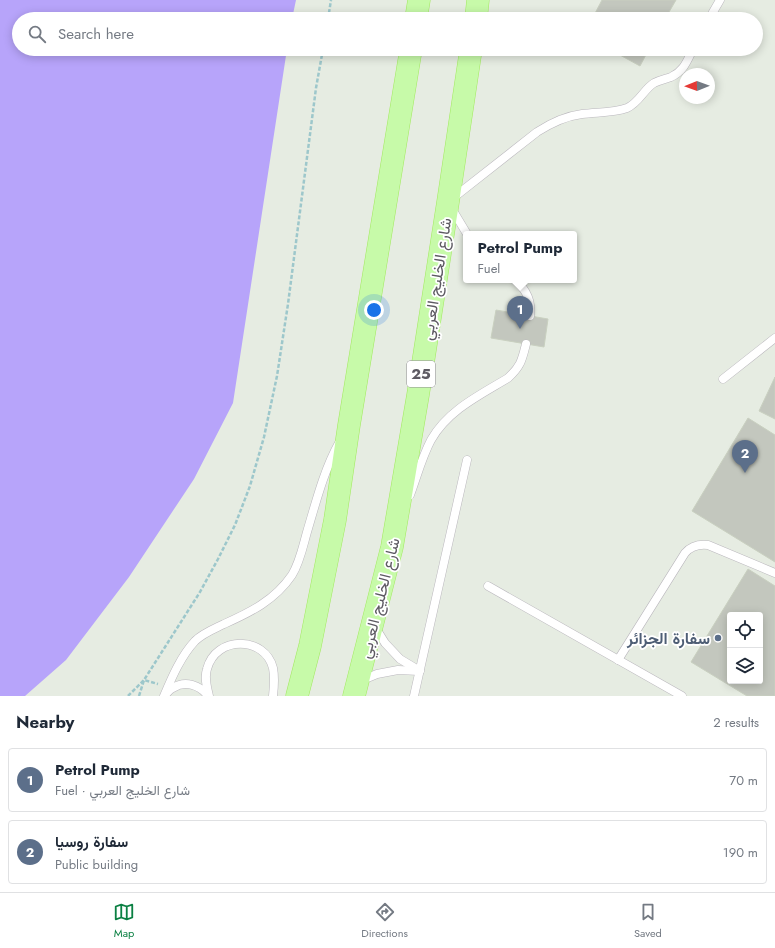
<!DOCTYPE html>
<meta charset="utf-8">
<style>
:root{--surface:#fff;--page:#f6f6f7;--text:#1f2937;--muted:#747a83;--line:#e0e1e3;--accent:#0b8043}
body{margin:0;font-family:Jost,Vazirmatn,sans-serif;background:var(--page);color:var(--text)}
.controls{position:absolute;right:12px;bottom:12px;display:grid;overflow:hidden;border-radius:4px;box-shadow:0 2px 10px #0003}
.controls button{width:36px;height:36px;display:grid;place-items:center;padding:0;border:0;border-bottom:1px solid var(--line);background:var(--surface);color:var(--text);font:20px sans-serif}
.compass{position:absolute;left:679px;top:68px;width:36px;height:36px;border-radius:50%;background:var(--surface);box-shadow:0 2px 10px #0003;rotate:269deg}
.you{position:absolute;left:374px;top:310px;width:14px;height:14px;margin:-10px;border:3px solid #fff;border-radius:50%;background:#1a73e8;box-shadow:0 0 0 6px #1a73e833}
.badge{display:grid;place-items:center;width:26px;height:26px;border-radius:50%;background:var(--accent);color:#fff;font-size:13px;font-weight:700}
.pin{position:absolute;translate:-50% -33px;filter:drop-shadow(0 1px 2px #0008)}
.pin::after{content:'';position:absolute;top:21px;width:14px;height:12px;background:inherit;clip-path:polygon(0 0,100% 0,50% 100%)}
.popup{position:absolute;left:463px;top:231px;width:114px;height:52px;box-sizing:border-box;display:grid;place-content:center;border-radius:4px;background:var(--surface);filter:drop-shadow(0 1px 3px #0005);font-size:13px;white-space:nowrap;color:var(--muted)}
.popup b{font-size:15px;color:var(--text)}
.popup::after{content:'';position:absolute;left:50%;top:100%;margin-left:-8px;border:8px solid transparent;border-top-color:var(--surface)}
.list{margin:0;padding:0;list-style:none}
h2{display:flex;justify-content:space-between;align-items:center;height:52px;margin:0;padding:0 16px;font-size:17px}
h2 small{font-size:13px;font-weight:400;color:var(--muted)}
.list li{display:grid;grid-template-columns:26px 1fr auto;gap:12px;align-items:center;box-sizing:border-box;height:64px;margin:0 8px 8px;padding:0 8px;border:1px solid var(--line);border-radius:4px}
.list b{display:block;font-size:15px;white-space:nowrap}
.list p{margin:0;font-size:13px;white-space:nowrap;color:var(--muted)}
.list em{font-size:13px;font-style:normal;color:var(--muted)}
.icon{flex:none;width:22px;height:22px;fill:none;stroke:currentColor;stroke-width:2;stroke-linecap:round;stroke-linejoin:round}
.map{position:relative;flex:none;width:775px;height:696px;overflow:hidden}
.search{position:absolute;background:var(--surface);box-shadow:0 2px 10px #0003;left:12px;right:12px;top:12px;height:44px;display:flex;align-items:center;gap:10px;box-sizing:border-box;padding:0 14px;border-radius:22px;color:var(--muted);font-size:15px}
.sheet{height:196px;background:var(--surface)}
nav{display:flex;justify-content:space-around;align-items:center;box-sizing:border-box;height:56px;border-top:1px solid var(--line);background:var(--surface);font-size:11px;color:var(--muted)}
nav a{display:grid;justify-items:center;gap:2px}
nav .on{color:var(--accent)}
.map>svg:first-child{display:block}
.water{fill:#b7a4fa}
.building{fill:#c3c7be;stroke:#c9d0c0;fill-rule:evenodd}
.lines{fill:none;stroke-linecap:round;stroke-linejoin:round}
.lane-casing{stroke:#bab7bd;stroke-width:9}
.primary-casing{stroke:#a2e95e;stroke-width:23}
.path{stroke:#9dc7cb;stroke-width:2.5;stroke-dasharray:4 2;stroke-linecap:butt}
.lane{stroke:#fff;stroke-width:8}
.primary{stroke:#c7faa9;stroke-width:22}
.service-dot{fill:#5c6f8a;stroke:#fff;stroke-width:1.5}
.labels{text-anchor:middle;stroke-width:3.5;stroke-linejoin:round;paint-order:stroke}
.shield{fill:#fff;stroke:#8e8c91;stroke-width:1}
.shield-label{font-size:15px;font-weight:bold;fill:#5d5a62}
.street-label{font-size:16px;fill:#5d5a62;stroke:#fff}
.service-label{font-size:16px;font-weight:bold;fill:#4e5e75;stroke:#fff;text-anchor:end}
</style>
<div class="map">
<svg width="775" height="696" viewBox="0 0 775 696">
<rect width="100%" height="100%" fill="#e6ece2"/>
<!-- water -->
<polygon class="water" points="0,0 296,0 292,19 19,19 19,49 287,49 233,403 194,479 129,577 66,660 25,696 0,696"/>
<!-- building -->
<g class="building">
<polygon points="602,0 676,0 665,19 592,19"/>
<polygon points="609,49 649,49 640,66"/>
<polygon points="496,310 548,319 544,347 491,338"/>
<polygon points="775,377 775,419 759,411"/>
<polygon points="748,418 775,435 775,562 692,511"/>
<path d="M748,569L775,586V696H747L691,662ZM730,615H760V681H730Z"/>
</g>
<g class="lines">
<!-- lane casing -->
<g class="lane-casing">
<g id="lane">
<polyline points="709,19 720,0"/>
<path d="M453,198L537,132C551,123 566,116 582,114C597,112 613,113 627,108C639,103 644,89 654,83C660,80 665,79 671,77C684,71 687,61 693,49"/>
<polyline points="452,209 467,234"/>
<path d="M515,280C527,290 532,301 530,316"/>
<polyline points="723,379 775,338"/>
<path d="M410,495C417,476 422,457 431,440C448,410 480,395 508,378C521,366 522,360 526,344"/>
<polyline points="488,586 682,696"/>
<polyline points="375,627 385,643 400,659 420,671"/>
<path d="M618,660L685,553C691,546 699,544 708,545L775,573"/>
<polyline points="360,681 377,674 398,670 419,671"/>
<path d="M166,694C168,692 170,689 173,688C185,680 200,685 208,696"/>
<path d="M164,696C172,677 181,656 195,641C203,633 214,629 224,624C251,612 275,600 292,575C300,562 303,546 307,532C316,502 324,470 339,443"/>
<path d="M209,696C207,687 204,678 207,669C216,635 265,636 273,668C275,678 274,687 273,696"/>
<polyline points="414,696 467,460"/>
</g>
</g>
<!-- primary casing -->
<g class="primary-casing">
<g id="primary">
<polyline points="416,19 419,0"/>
<polyline points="476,19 478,0"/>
<polyline points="297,696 310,646 335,520 349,425 411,49"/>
<polyline points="354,696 392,547 418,395 448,202 471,49"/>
</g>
</g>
<!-- path -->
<g class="path">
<polyline points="328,19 331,0"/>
<polyline points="128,696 144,680 158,684"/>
<polyline points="139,696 144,680 200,592 218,559 235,525 250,486 264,437 277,376 288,304 316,88 323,49"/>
</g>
<!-- lane -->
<use href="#lane" class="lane"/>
<!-- primary -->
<use href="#primary" class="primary"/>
</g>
<!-- markers -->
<circle class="service-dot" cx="718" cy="638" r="4"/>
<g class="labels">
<!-- shield labels -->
<rect class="shield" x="407" y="361" width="28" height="26" rx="3"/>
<g class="shield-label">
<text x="421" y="379">25</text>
</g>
<!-- street labels -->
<g class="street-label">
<text transform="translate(436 279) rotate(-81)" y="6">شارع الخليج العربي</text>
<text transform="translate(379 598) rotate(-76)" y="6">شارع الخليج العربي</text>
</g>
<!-- service labels -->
<g class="service-label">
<text x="710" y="644">سفارة الجزائر</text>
</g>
</g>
</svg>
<div class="controls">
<button><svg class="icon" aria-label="locate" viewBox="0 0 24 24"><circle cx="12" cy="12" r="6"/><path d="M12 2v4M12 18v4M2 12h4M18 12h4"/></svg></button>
<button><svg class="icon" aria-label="layers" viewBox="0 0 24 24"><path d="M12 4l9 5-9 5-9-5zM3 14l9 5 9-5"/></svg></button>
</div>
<svg class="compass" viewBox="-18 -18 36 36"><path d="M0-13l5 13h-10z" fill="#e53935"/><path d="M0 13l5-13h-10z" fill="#747a83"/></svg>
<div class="you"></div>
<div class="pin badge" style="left:520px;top:329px;background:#5c6f8a">1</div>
<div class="popup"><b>Petrol Pump</b>Fuel</div>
<div class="pin badge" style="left:745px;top:473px;background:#5c6f8a">2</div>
<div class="search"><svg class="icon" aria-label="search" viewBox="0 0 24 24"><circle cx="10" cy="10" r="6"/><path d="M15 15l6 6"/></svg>Search here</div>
</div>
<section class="sheet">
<h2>Nearby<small>2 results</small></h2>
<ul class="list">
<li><span class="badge" style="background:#5c6f8a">1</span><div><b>Petrol Pump</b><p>Fuel · شارع الخليج العربي</p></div><em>70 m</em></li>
<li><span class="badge" style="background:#5c6f8a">2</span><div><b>سفارة روسيا</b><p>Public building</p></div><em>190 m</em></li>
</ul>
</section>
<nav>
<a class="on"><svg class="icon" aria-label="map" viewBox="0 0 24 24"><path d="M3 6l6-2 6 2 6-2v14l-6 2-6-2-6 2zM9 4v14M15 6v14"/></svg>Map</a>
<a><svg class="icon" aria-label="directions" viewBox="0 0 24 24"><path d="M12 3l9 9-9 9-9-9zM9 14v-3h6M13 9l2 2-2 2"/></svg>Directions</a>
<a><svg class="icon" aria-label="saved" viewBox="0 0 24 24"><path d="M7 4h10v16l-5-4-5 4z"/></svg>Saved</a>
</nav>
